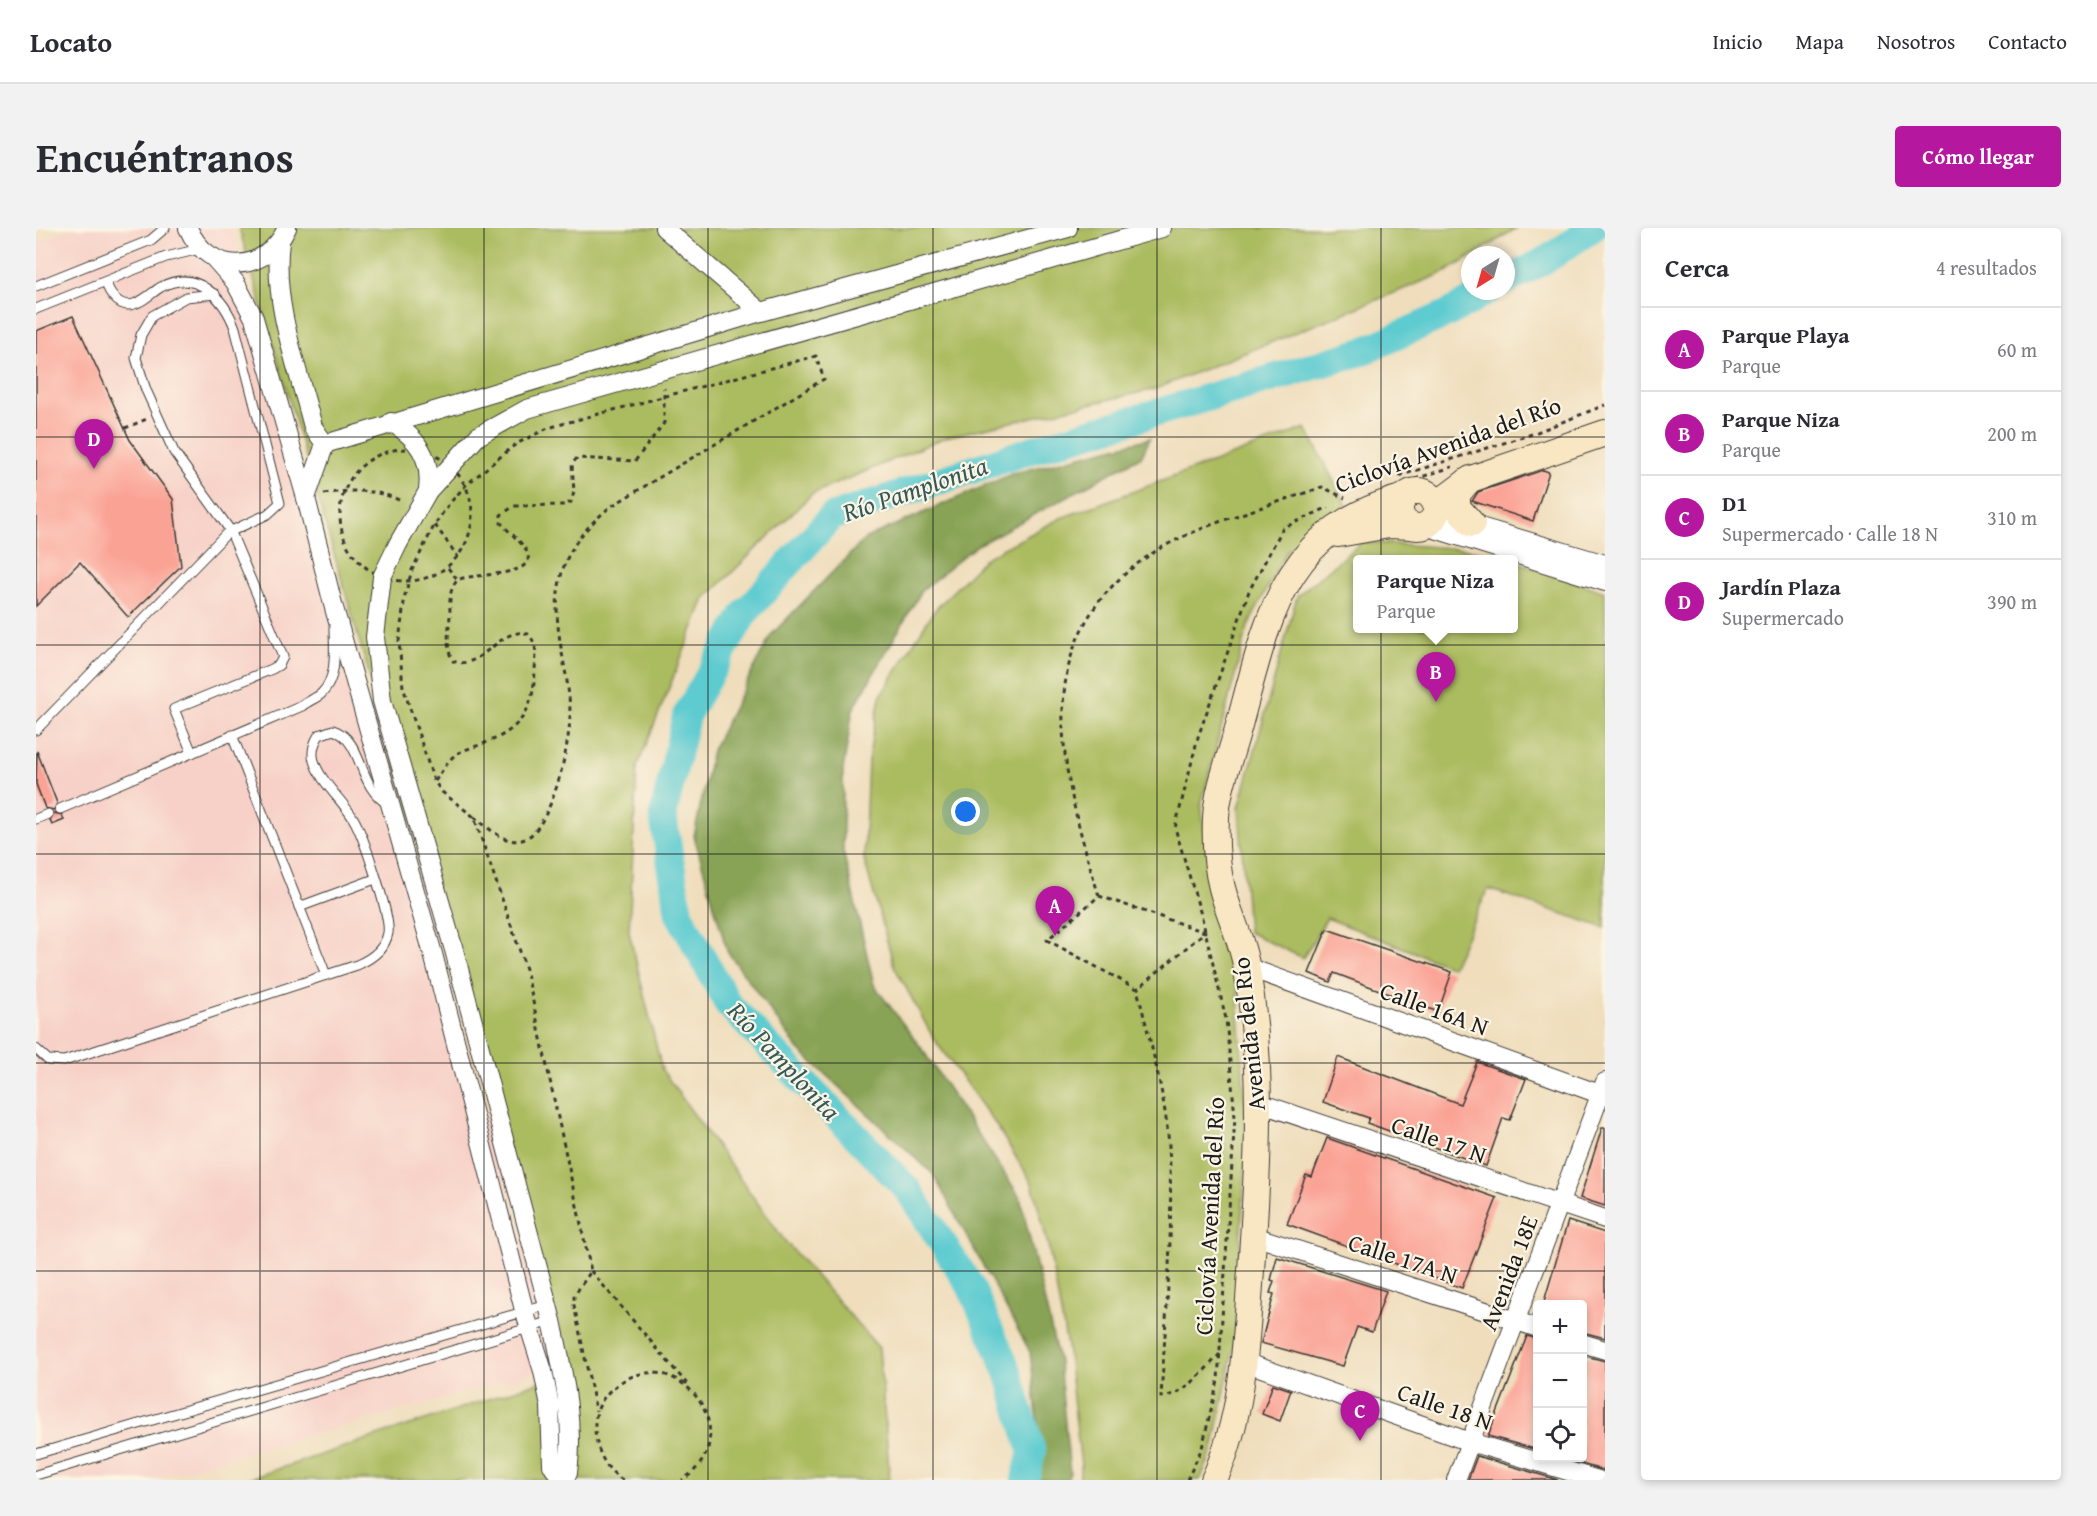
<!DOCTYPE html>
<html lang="es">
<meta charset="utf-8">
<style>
:root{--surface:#fff;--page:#f2f2f3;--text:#2b2b33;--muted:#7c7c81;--line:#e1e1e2;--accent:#b5179e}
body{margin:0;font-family:"Gentium Book Plus",serif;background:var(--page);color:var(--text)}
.controls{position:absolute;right:18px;bottom:18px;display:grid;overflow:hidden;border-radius:6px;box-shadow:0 3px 9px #0003}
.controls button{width:54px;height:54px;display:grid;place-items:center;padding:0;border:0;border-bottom:2px solid var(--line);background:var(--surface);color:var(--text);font:30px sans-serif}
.compass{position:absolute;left:1425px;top:18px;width:54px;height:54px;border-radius:50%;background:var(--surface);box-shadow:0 3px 9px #0003;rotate:217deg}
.you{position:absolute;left:930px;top:584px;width:21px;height:21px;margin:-15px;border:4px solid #fff;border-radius:50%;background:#1a73e8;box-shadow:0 0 0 9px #1a73e833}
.badge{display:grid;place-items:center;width:39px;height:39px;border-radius:50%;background:var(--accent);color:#fff;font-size:20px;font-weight:700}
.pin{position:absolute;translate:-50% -50px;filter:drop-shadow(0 2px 3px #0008)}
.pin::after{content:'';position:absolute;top:32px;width:21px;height:18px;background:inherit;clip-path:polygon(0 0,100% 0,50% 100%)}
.popup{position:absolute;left:1317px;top:327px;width:165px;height:78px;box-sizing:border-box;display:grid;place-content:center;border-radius:6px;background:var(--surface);filter:drop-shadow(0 2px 4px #0005);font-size:20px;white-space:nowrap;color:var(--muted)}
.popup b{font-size:22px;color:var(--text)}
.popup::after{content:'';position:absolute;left:50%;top:100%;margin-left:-12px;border:12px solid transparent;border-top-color:var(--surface)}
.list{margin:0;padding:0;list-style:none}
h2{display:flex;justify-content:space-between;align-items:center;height:78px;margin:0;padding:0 24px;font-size:26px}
h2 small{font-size:20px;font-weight:400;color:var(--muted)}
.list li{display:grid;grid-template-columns:39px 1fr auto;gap:18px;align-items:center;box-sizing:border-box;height:84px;padding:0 24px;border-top:2px solid var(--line)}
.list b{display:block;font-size:22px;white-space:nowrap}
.list p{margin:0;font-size:20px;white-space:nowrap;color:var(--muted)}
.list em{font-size:20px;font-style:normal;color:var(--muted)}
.icon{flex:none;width:33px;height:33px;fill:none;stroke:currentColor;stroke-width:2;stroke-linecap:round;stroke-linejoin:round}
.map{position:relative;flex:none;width:1569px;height:1252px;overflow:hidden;border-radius:6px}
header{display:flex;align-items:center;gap:36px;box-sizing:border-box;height:84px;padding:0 30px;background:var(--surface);border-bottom:2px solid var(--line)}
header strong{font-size:28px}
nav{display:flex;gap:33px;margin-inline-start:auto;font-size:21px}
.intro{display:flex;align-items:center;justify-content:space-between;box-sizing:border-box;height:144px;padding:0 36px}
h1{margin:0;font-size:42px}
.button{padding:15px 27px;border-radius:6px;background:var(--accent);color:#fff;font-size:21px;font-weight:700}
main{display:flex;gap:36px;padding:0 36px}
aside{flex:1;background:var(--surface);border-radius:6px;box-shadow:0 3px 9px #0003}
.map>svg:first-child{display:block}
.built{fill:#f7d1c7}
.green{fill:#abbb5e;stroke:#646c3d;stroke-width:1.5}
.forest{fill:#88a355;stroke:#526038;stroke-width:1.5}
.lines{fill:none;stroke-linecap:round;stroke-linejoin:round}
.river{stroke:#5dcbd0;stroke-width:28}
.building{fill:#faa294}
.lane-casing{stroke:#3c3934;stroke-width:11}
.street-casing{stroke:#3c3934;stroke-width:20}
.secondary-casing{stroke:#3c3934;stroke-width:28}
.path{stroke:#3c3934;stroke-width:3;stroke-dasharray:4.5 4.5;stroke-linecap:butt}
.lane{stroke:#fff;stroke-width:9}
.street{stroke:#fff;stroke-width:18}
.secondary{stroke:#f9e7c3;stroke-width:26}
.grid{fill:none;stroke:#1c1c1c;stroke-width:1.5;stroke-opacity:0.55}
.labels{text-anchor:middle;stroke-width:4.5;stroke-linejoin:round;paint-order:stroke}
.street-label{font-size:24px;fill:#1c1c1c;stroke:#fcf5e5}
.water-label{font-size:26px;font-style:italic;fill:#33595b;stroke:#fcf5e5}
</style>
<header>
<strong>Locato</strong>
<nav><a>Inicio</a><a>Mapa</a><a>Nosotros</a><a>Contacto</a></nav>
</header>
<div class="intro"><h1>Encuéntranos</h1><a class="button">Cómo llegar</a></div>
<main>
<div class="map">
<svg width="1569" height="1252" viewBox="0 0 1569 1252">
<rect width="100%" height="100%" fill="#fcf5e5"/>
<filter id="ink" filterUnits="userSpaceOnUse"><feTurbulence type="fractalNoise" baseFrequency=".0167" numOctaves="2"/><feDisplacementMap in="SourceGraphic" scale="12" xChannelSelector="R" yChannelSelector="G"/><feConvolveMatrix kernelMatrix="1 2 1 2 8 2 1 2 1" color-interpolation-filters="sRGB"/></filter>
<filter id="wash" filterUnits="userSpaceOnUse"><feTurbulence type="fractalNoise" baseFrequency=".008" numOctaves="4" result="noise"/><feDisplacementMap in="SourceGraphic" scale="24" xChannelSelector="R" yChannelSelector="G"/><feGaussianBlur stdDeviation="1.35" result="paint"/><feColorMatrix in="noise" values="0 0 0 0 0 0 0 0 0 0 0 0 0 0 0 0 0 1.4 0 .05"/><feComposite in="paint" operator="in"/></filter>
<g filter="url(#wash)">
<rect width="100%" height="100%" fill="#efddbb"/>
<!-- built -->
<polygon class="built" points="37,0 195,0 524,1138 114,1252 0,1252 0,14"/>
<!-- green -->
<g class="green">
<polygon points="203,0 1481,0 1410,44 1119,161 910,209 776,266 669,371 601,539 593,704 626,842 749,1013 843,1120 854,1252 209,1252 536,1143"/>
<polygon points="1270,200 1314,284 1251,322 1212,398 1165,576 1179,678 1201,751 1211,911 1198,1117 1177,1222 1164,1252 1043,1252 1045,1238 1031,1118 1013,1021 996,955 958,894 898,811 858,738 828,631 832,532 844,469 897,384 949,330 1025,290"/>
<polygon points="1326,314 1431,321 1472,331 1322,332 1322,400 1478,400 1478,333 1569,364 1569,700 1452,661 1416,739 1291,690 1267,730 1212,704 1203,580 1261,368"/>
</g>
<!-- forest -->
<polygon class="forest" points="1114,210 1106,228 940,318 886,362 817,481 807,542 807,623 838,757 886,821 984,969 1023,1134 1034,1245 1031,1252 997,1252 1005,1225 994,1124 897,946 763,822 691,723 658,608 676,522 735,407 830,310 976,246"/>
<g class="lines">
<!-- river -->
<g class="river">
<polyline points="1470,53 1513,30 1557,0"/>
<polyline points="989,1252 996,1224 972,1144 935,1059 872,962 692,776 643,686 627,588 650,488 708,386 795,289 992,223 1325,124 1413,85 1452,63"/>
</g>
</g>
<g id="blocks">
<!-- building -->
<g class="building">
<polygon points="37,88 94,212 137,271 145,338 92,389 44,334 0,378 0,103"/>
<polygon points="1507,242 1513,244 1497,293 1436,273 1442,264"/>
<polygon points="1,523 21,575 18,582 9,580 0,556"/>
<polygon points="18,585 26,587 28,592 16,597 14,592"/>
<polygon points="1291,701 1416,744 1402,784 1298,745 1294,754 1273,745"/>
<polygon points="1302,829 1424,876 1441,834 1490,851 1474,892 1467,890 1450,938 1331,895 1333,890 1287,874"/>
<polygon points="1566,900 1569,900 1569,978 1544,970"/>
<polygon points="1291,910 1461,970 1426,1060 1251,996 1270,947 1276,949"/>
<polygon points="1532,993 1569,1005 1569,1110 1546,1104 1546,1077 1507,1077"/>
<polygon points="1241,1029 1350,1063 1336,1104 1321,1099 1307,1138 1225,1115 1238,1066 1234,1065 1238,1053 1235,1052"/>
<polygon points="1491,1108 1502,1111 1502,1222 1452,1208"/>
<polygon points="1546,1127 1569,1133 1569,1243 1526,1230 1546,1230"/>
<polygon points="1237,1156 1255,1162 1244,1193 1226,1186"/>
<polygon points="1441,1228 1522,1252 1432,1252"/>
</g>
</g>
</g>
<g filter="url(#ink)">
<use href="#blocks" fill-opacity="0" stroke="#3c3934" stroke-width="1.5"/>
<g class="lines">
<!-- lane casing -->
<g class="lane-casing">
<g id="lane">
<polyline points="0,58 115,12 129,0"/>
<polyline points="0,81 130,29 164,21"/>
<path d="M0,502L191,305L232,286L244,275L199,100C188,70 160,40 125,59C115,65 104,77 92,77C80,76 73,64 70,55"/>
<polyline points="196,507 290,747"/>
<polyline points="156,525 138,481 236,441 243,437 247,429 194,302 138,224 110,162 100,130 105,107 116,88 150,69 179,66"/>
<path d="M24,581L266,478C272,473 281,470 286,465C302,449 298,421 298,400"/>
<polyline points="0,591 12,586"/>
<polyline points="263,679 339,651"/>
<path d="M0,821L12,832L28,833L321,737C335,731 349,721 352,705C355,689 327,606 317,590C306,572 284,553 278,533C275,523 278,515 283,507L297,502C328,512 321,559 352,576"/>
<polyline points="0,1226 511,1077"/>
<polyline points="0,1247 516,1093"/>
</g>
</g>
<!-- street casing -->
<g class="street-casing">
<g id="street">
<path d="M152,0C173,48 229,47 251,0"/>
<polyline points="628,0 725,84"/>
<path d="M244,14C236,77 262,139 277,199L289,216"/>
<path d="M177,29L199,54L218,90L270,270L298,380L397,726L488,1082L507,1143L514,1178L516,1237C520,1245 523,1247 532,1245C539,1193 527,1144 516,1093L418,722L346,473L339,409L346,349L362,316L392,263L442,208L491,181L1126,0"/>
<path d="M355,194C382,210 396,230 392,263"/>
<polyline points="270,270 289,216 725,84 1032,0"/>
<polyline points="1400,286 1569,336"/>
<polyline points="1389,298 1569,354"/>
<polyline points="1211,739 1569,868"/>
<polyline points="1223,875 1569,991"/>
<polyline points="1218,1008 1502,1100"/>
<polyline points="1546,1115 1569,1122"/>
<polyline points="1209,1134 1434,1214 1562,1252"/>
<polyline points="1420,1252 1569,854"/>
</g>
</g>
<!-- secondary casing -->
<g class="secondary-casing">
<g id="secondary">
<polyline points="1432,253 1421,266 1421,279 1436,296"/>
<circle cx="1382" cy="281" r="18"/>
<polyline points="1400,286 1407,272 1435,251 1569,205"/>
<polyline points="1302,306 1353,297 1377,298"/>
<path d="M1178,1252C1208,1186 1210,1113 1215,1042C1222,941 1228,842 1211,742C1207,714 1193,687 1186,660C1180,637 1179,613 1180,590C1181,562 1196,524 1203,497C1232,390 1247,301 1369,269"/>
</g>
</g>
<!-- path -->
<g class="path">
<polyline points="89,200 111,191"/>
<circle cx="370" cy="287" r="66"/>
<polyline points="1363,248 1496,206 1569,177"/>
<polyline points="1379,251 1416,239"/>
<path d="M288,266C315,261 342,261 367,274"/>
<polyline points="399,297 422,329"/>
<polyline points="412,340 422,352"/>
<path d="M399,553C405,545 411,533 419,527C427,521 440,519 449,515C487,501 498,479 499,441C500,428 502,416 492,406C464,397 445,444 417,433C409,420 413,402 414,388C414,377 412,360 422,352C435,344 511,351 488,319C482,311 472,303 465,295V287L478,278L528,277L535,274L538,264L536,236L541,230L599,233L628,195V160"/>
<path d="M438,589C451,598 468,617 486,612C516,604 535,512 534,484C533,439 514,398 524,353C530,321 550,299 574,279L788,151L780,128L544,191L512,200L480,216L430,257L413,276L399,296L376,342L369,367L363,413L367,459L398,553L406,564L438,589L490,741L555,1043L538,1068V1077L560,1183"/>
<polyline points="1063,668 1169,704 1101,761"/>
<polyline points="555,1043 651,1156"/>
<path d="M1184,1126C1167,1143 1151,1166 1125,1169C1130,1086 1138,1001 1133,918C1129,865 1114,813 1101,761L1011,712L1063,668C1025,543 986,407 1120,323C1166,295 1234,278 1286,259L1309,270"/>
<path d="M587,1252C569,1242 560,1221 559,1202C558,1186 564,1171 576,1161C639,1105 716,1209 646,1252"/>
<polyline points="1151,1252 1166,1220 1182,1152 1199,889 1190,791 1166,690 1139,600 1162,509 1213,363 1247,300 1293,279"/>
</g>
<!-- lane -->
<use href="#lane" class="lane"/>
<!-- street -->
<use href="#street" class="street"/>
<!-- secondary -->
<use href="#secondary" class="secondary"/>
</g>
</g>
<!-- grid -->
<path class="grid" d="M224,0V1252M448,0V1252M672,0V1252M897,0V1252M1121,0V1252M1345,0V1252M0,209H1569M0,417H1569M0,626H1569M0,835H1569M0,1043H1569"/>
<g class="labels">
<!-- street labels -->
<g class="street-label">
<text transform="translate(1412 217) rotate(-20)" y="8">Ciclovía Avenida del Río</text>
<text transform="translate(1398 781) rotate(20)" y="8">Calle 16A N</text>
<text transform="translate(1213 806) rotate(-96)" y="8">Avenida del Río</text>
<text transform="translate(1403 912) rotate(19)" y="8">Calle 17 N</text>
<text transform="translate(1174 988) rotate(-87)" y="8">Ciclovía Avenida del Río</text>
<text transform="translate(1367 1031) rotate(18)" y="8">Calle 17A N</text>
<text transform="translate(1473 1045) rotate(-69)" y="8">Avenida 18E</text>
<text transform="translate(1409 1179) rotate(19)" y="8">Calle 18 N</text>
</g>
<!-- water labels -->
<g class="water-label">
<text transform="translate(879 261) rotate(-19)" y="9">Río Pamplonita</text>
<text transform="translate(748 833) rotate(47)" y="9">Río Pamplonita</text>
</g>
</g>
</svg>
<div class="controls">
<button>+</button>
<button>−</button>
<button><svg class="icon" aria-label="locate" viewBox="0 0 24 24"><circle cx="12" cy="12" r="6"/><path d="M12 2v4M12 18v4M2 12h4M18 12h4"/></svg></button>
</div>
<svg class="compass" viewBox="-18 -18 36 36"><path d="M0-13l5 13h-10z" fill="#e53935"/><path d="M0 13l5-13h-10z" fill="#7c7c81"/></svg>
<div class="you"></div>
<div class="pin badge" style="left:1019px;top:708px">A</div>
<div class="pin badge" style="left:1400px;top:474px">B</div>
<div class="popup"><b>Parque Niza</b>Parque</div>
<div class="pin badge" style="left:1324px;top:1213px">C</div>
<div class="pin badge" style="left:58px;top:241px">D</div>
</div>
<aside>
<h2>Cerca<small>4 resultados</small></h2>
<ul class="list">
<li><span class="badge">A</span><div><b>Parque Playa</b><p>Parque</p></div><em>60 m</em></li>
<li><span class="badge">B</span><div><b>Parque Niza</b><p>Parque</p></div><em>200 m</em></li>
<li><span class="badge">C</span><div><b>D1</b><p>Supermercado · Calle 18 N</p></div><em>310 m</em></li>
<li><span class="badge">D</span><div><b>Jardín Plaza</b><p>Supermercado</p></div><em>390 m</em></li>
</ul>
</aside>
</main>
